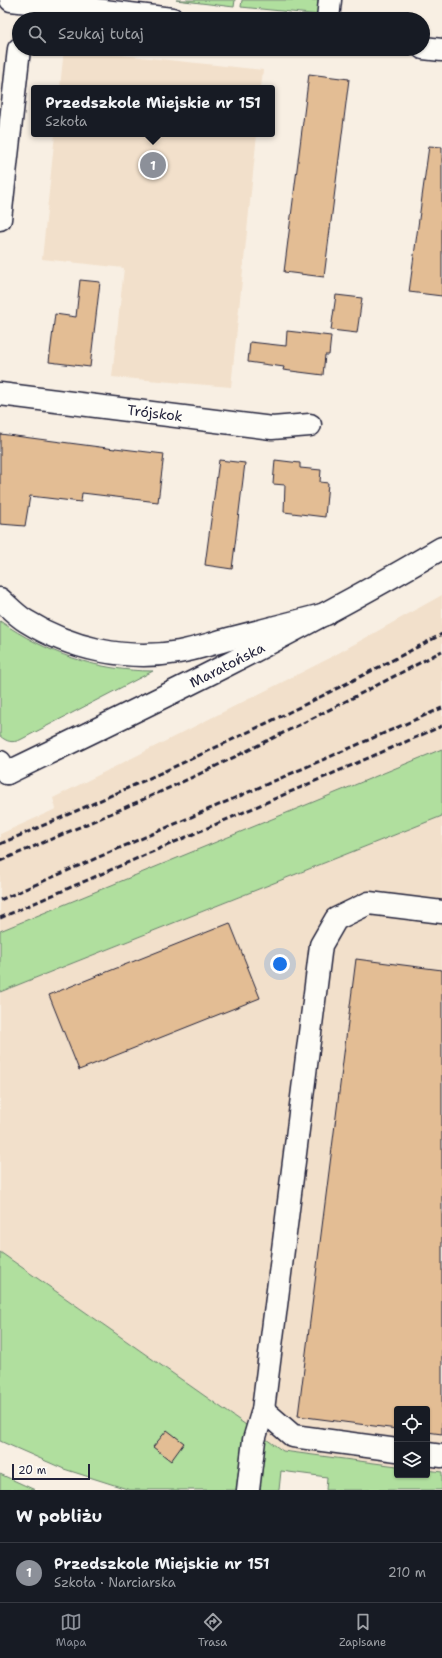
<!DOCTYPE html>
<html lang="pl">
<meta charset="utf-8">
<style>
:root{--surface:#171b24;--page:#20242c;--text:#f1f3f6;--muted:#9ea1a6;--line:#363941;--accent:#8c9099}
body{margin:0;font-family:"Shantell Sans",sans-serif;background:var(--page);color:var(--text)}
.controls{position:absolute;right:12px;bottom:12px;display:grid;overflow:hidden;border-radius:4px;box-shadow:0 1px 3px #0004}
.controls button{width:36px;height:36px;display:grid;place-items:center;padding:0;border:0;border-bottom:1px solid var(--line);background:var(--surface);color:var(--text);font:20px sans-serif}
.scale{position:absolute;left:12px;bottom:10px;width:78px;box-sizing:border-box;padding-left:4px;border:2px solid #22223b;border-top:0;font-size:11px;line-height:14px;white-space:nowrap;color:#22223b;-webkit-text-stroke:3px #fdfcf7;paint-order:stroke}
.you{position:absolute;left:280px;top:964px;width:14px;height:14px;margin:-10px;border:3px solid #fff;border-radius:50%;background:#1a73e8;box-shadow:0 0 0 6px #1a73e833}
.badge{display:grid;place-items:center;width:26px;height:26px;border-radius:50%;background:var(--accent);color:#fff;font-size:13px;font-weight:700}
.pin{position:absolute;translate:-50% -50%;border:2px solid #fff;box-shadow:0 1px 4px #0006}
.popup{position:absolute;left:31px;top:85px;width:244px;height:52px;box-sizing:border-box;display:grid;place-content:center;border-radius:4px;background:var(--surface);filter:drop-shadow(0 1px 3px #0005);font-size:13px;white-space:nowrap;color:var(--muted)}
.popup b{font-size:15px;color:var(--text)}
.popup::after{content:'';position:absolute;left:50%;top:100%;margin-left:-8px;border:8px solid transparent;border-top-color:var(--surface)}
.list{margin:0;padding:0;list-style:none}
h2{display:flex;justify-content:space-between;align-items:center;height:52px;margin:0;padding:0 16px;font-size:17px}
h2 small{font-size:13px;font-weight:400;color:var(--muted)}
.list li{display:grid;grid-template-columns:26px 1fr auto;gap:12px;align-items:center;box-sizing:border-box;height:60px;padding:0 16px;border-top:1px solid var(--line)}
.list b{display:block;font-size:15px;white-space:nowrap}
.list p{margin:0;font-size:13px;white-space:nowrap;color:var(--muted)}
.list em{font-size:13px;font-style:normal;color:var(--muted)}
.icon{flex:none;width:22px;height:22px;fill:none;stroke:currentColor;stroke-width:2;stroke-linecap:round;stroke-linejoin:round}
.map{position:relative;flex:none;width:442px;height:1490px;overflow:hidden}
.search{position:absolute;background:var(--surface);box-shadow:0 1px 3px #0004;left:12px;right:12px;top:12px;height:44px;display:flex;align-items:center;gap:10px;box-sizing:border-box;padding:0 14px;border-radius:22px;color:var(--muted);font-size:15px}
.sheet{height:112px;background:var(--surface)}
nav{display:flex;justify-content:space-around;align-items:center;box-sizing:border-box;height:56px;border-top:1px solid var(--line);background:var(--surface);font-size:11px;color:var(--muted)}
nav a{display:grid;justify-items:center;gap:2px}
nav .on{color:var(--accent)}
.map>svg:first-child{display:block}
.built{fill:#f2e0cb}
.green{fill:#b0df9e;stroke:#69806c}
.building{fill:#e3bd94;stroke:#22223b}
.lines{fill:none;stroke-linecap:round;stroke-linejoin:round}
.minor-casing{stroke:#22223b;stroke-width:25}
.major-casing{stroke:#22223b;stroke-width:25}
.minor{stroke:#fdfcf7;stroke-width:22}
.major{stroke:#fdfcf7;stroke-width:22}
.rail{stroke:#22223b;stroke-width:3;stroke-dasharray:6 3;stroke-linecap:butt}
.labels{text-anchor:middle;stroke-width:3.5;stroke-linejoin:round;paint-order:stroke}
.street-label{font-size:14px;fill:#22223b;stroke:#fdfcf7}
</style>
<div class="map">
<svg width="442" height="1490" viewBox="0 0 442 1490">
<rect width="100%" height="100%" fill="#f8efe3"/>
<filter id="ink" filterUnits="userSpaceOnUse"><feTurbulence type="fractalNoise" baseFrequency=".025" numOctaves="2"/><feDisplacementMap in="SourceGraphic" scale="8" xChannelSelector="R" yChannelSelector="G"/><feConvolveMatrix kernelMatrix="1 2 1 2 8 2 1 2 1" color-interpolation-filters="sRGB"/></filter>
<g filter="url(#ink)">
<!-- built -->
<g class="built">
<polygon points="64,49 263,70 261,88 60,88"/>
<polygon points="55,134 257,134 231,387 112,377 124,268 42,259"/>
<polygon points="442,595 442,749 0,931 0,834 56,809 53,798 326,660"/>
<polygon points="442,816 442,1471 427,1470 427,1409 397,1409 397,1466 283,1451 0,1252 0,992"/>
</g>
<!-- green -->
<g class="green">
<polygon points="176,0 235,0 234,7"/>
<polygon points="242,0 322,0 321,15 241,7"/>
<path d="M0,621C46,653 97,671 153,671L20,740C12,743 7,742 0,736Z"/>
<polygon points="442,749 442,816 0,992 0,931"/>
<polygon points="0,1252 283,1451 397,1466 397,1475 427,1475 427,1470 442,1472 442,1490 326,1490 327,1477 281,1471 279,1490 130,1490 64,1469 0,1441"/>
<polygon points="0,1474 35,1490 0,1490"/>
</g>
<!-- building -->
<g class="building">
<polygon points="309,74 349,79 324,277 284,272"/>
<polygon points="429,146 442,147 442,296 409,292"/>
<polygon points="80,280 100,282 90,367 49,362 55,314 76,317"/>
<polygon points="336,295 362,298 357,333 331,330"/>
<polygon points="287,331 331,336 329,355 325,355 323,375 283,370 284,367 248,362 250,342 286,346"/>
<polygon points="0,434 115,449 115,448 164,454 158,502 82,493 81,502 30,496 25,526 0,524"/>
<polygon points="219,460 245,463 232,569 205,565"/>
<polygon points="275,460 300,463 300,468 321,470 320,482 328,483 325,517 284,512 285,485 273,484"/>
<polygon points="230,923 260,998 79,1070 49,995"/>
<polygon points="356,959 442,970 442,1434 427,1432 427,1409 397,1409 397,1429 298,1416"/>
<polygon points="167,1430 184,1443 171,1461 153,1447"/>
</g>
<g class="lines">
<!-- minor casing -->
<g class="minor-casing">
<g id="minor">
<polyline points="11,0 172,19"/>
<polyline points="328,19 330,0"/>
<polyline points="423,48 442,50"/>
<polyline points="0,219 19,49"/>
<polyline points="0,394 272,428 310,425"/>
<path d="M7,773C154,702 301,631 442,548"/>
<polyline points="397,1450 293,1436 263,1410 321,945 336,919 369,903 442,912"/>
<polyline points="427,1454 442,1456"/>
<polyline points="248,1490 254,1440 263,1410"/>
</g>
</g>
<!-- major casing -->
<g class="major-casing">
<g id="major">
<path d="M0,599C8,606 16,615 26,621C71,649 126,661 179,652C196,649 213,643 229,639C261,631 294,622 326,614"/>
<polyline points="0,762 7,773"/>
</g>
</g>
<!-- minor -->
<use href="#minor" class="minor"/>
<!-- major -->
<use href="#major" class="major"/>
<!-- rail -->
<g class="rail">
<path d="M0,844C150,780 298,711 442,634"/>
<path d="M0,861C72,830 145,800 216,766C292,729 367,691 442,651"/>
<polyline points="0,900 442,708"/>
<polyline points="0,918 442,726"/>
</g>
</g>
</g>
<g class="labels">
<!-- street labels -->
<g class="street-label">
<text transform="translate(155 413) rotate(7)" y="5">Trójskok</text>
<text transform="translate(227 665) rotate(-27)" y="5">Maratońska</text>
</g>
</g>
</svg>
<div class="controls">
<button><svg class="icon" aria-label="locate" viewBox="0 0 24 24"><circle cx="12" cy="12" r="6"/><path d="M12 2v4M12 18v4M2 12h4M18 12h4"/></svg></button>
<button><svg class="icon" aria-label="layers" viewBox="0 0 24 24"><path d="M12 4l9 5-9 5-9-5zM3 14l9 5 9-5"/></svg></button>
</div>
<div class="scale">20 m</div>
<div class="you"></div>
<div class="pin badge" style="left:153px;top:165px">1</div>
<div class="popup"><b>Przedszkole Miejskie nr 151</b>Szkoła</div>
<div class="search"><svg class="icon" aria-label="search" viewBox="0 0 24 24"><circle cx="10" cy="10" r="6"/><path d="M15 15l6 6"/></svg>Szukaj tutaj</div>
</div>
<section class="sheet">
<h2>W pobliżu<small></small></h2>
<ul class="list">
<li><span class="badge">1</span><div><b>Przedszkole Miejskie nr 151</b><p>Szkoła · Narciarska</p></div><em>210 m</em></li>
</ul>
</section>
<nav>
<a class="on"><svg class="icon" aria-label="map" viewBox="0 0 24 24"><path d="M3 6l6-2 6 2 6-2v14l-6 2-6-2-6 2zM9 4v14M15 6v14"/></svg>Mapa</a>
<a><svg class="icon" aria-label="directions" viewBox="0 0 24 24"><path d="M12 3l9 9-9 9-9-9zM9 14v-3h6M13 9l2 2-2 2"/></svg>Trasa</a>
<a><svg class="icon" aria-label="saved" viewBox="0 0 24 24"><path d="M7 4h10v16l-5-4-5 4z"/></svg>Zapisane</a>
</nav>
